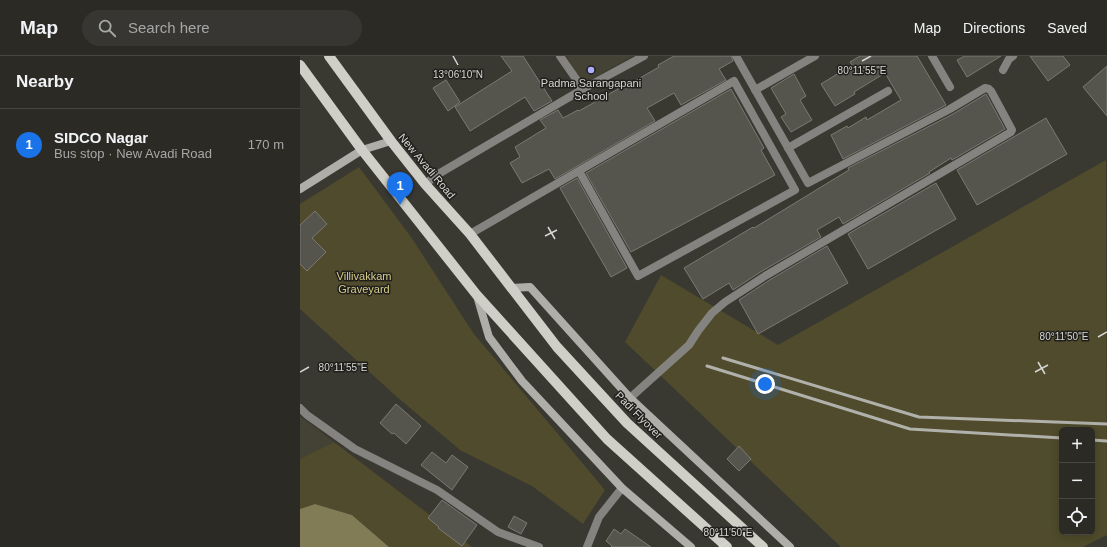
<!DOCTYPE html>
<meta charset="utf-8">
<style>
:root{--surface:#2b2a25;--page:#373632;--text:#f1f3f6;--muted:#a6a7a7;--line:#474642;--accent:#1a73e8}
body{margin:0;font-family:Arial,sans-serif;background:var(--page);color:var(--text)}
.controls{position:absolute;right:12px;bottom:12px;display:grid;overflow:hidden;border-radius:6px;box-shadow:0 2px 10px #0003}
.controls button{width:36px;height:36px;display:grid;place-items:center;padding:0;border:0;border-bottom:1px solid var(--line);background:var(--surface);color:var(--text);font:20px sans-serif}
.you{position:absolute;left:465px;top:328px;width:14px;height:14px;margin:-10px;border:3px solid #fff;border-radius:50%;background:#1a73e8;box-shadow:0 0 0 6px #1a73e833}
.badge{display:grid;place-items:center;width:26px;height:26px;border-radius:50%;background:var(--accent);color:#fff;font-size:13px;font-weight:700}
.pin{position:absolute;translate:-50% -33px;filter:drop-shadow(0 1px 2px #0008)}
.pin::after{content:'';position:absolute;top:21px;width:14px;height:12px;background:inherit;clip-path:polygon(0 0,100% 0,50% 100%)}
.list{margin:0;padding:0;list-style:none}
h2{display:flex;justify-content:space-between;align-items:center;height:52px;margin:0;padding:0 16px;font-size:17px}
h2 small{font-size:13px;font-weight:400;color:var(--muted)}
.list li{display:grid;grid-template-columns:26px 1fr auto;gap:12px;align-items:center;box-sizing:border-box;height:72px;padding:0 16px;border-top:1px solid var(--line)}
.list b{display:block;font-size:15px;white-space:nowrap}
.list p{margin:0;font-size:13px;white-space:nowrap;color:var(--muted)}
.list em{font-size:13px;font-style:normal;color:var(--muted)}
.icon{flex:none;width:22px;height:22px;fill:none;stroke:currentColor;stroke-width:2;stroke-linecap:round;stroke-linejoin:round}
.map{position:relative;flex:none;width:807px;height:491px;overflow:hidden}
header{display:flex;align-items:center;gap:24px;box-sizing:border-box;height:56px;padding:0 20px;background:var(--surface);border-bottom:1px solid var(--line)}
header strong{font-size:19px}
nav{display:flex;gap:22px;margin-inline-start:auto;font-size:14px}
.search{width:280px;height:36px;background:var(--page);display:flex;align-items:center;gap:10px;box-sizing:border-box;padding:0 14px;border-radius:22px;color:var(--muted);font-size:15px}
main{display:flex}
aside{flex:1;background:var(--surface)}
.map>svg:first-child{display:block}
.built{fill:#444235}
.green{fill:#4f4b2c;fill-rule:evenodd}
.water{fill:#817c55}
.building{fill:#55554d;stroke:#7b7a72}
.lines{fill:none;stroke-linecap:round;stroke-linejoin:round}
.street{stroke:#848380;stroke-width:8}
.secondary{stroke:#afaea8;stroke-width:8}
.primary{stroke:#cfcfc8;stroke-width:10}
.rail{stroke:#b1b1ac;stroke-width:3}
.ticks{fill:none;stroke:#d6d6d2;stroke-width:1.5}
.poi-dot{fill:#acaffb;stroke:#201f1c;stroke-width:1.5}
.labels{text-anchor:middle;stroke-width:3;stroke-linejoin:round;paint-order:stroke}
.poi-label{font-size:11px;fill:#d6d6d2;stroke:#201f1c}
.street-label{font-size:11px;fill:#d6d6d2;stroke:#201f1c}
.park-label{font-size:11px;fill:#d5cc8a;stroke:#201f1c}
.ticks-label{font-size:10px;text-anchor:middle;fill:#d6d6d2;stroke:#201f1c;stroke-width:3;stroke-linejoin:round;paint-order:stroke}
</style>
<header>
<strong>Map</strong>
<div class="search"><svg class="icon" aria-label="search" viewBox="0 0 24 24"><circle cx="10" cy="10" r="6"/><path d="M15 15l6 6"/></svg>Search here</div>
<nav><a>Map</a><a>Directions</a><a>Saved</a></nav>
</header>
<main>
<aside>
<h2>Nearby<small></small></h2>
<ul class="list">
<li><span class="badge">1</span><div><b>SIDCO Nagar</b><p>Bus stop · New Avadi Road</p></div><em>170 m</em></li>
</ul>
</aside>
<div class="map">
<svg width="807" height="491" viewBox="0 0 807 491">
<rect width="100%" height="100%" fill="#393831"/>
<!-- built -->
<g class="built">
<polygon points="266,0 333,0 283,28"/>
<polygon points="0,360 34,386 0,403"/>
</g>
<!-- green -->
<g class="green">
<path d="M806,104L807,479L783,491H541L325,286L361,219L478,289ZM762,374H792V476H762Z"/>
<polygon points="59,111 111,181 174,278 305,434 283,468 232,430 160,394 97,341 0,253 0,148"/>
<polygon points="34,386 172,491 89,491 52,459 15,448 0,453 0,403"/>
</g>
<!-- water -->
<polygon class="water" points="15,448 52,459 89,491 0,491 0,453"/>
<!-- building -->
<g class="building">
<polygon points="201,0 223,0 252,45 234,55 225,41 170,75 155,51 212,15"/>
<polygon points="374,0 431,0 433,5 419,13 426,24 381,49 374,37 347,52 355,65 255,123 249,113 222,127 210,107 220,101 215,91 246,72 240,64 258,54 263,62 278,54 279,55 318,33 317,31 331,24 333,26 359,11 358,9"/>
<polygon points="560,0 617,0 646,49 543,103 531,79 547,70 548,72 566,61 567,64 601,44 585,17 554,36 555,38 535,50 521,28 552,9 550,6"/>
<polygon points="665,0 701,0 667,21 657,4"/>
<polygon points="730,0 763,0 770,9 748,25"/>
<polygon points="807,10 807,60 783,31"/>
<polygon points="494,18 506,40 500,44 512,64 491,76 481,61 486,58 471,32"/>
<polygon points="146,24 160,46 148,55 133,32"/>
<polygon points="431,33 464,92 461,94 475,119 331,196 286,117"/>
<polygon points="686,38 705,73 652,104 651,102 629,116 630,117 543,168 539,161 517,174 521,181 462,215 433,234 429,227 403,243 384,212 453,171 454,172 549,114 548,112 653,58"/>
<polygon points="746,62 767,98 677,149 657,114"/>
<polygon points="277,122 327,212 311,221 260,132"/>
<polygon points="636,127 656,163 568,213 548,178"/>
<polygon points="15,155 27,168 12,182 26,196 7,215 0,208 0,169"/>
<polygon points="527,190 548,227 458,278 439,244 468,225"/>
<polygon points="96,348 121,370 106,388 94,377 92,378 80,367"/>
<polygon points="439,390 451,403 439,415 427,403"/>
<polygon points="132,396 146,407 152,399 168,411 152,434 121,409"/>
<polygon points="142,444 177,469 162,490 138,472 139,471 128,462"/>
<polygon points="214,460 227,467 221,478 208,471"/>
<polygon points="314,473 321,478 325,473 351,491 311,491 312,490 306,485"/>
</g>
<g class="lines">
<!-- street -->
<g class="street">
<polyline points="260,0 283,33"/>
<polyline points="632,0 650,31"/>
<polyline points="703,14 709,3 713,0"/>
<polyline points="455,34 515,0"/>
<polyline points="488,92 588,35"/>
<polyline points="125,128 140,117 283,33 344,0"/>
<polyline points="170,178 434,25 495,134 338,220 279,115"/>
<polyline points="330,342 389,289 398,275 412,257 425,246 465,220 711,76 712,74 691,35 689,33 685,32 650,53 508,127 436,0"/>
<polyline points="0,352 7,359 55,393 137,434 198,476 239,491"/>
<polyline points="287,491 299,461 322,432"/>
</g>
<!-- secondary -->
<g class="secondary">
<polyline points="0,133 62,94 91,85"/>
<polyline points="211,232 230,231 330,342 490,491"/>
<polyline points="177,240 189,281 222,325 322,432 391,491"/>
</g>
<!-- primary -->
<g class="primary">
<polyline points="29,0 91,85 125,128 170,178 257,291 327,367 463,491"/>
<polyline points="0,9 62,94 176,238 307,383 427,491"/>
</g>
<!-- rail -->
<g class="rail">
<polyline points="423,302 619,361 807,368"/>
<polyline points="407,310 610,373 762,382"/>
<polyline points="792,384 807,385"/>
</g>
</g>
<!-- ticks -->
<path class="ticks" d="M153,0L158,9M562,5L571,0M248,171L255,183M245,180L257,174M798,281L807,276M738,306L745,318M0,316L9,311M735,316L748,309M419,491L428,486"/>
<!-- markers -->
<circle class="poi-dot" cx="291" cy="14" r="4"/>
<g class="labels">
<!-- poi labels -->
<g class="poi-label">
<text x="291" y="31">Padma Sarangapani<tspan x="291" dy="13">School</tspan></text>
</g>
<!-- street labels -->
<g class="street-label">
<text transform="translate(127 110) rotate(50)" y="4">New Avadi Road</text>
<text transform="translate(339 359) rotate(45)" y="4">Padi Flyover</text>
</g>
<!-- park labels -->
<g class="park-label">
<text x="64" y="224">Villivakkam<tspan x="64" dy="13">Graveyard</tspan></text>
</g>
</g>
<g class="ticks-label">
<text x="562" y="18">80°11'55"E</text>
<text x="158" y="22">13°06'10"N</text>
<text x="764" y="284">80°11'50"E</text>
<text x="43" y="315">80°11'55"E</text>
<text x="428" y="480">80°11'50"E</text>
</g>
</svg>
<div class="controls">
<button>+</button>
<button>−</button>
<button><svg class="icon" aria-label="locate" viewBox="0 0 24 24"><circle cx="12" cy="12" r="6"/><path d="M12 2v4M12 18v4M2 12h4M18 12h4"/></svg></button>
</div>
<div class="you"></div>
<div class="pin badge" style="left:100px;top:149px">1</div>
</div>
</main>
